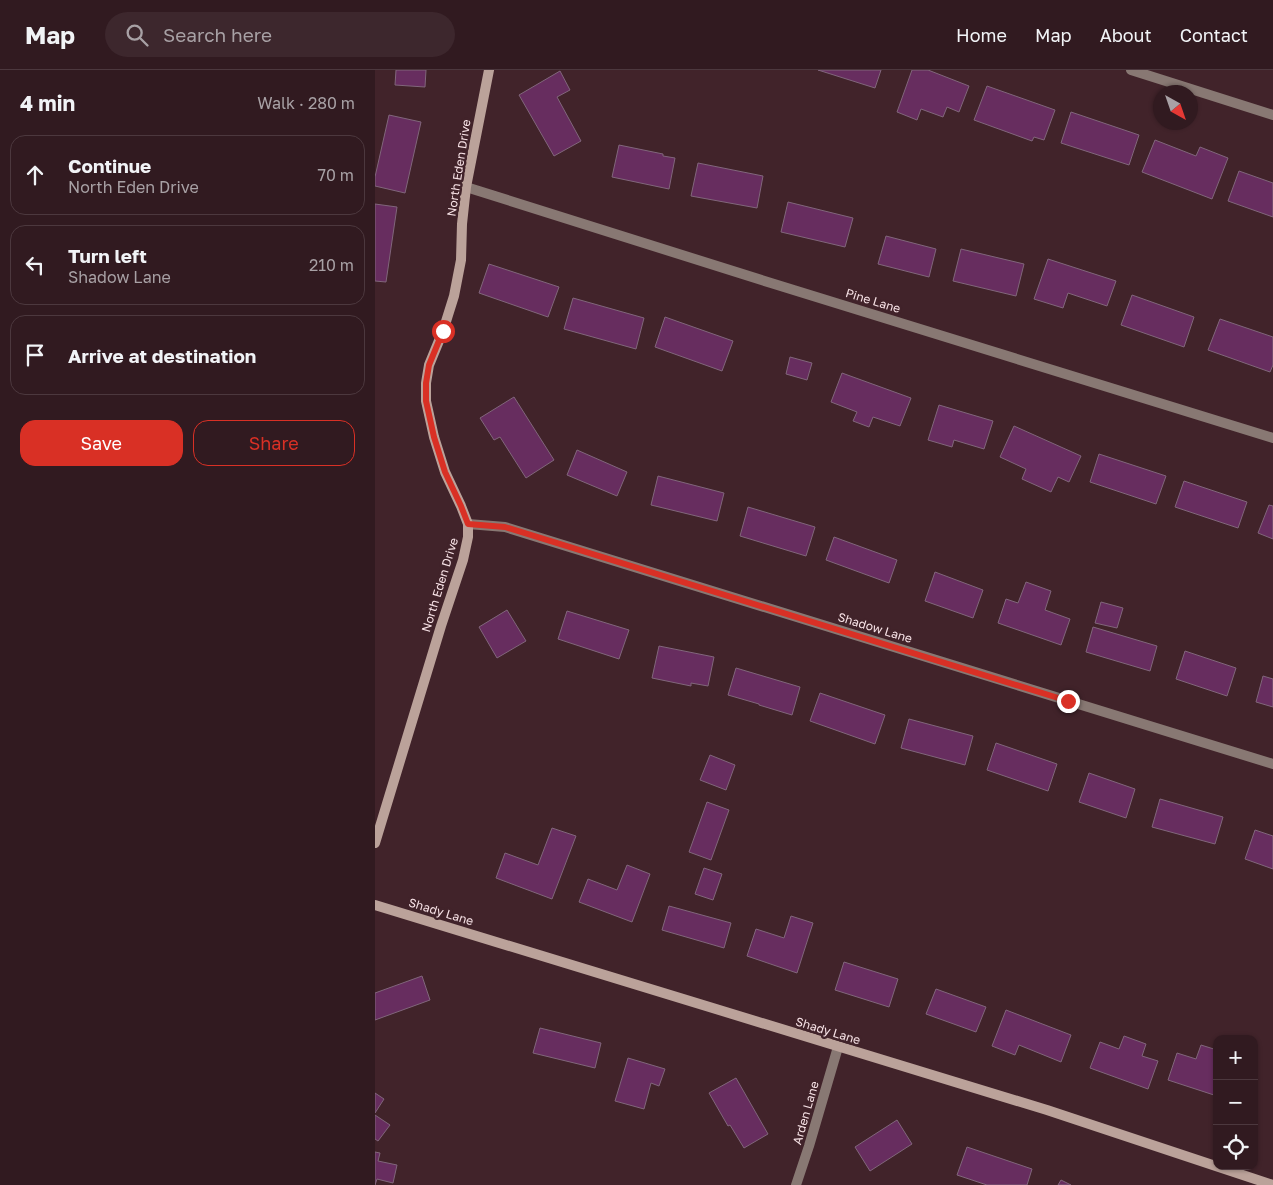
<!DOCTYPE html>
<meta charset="utf-8">
<style>
:root{--surface:#311a20;--page:#3d272d;--text:#f1f3f6;--muted:#a8a1a5;--line:#4c383e;--accent:#d93025}
body{margin:0;font-family:"Golos Text",sans-serif;background:var(--page);color:var(--text)}
.controls{position:absolute;right:15px;bottom:15px;display:grid;overflow:hidden;border-radius:10px;box-shadow:0 1px 4px #0004}
.controls button{width:45px;height:45px;display:grid;place-items:center;padding:0;border:0;border-bottom:1px solid var(--line);background:var(--surface);color:var(--text);font:25px sans-serif}
.compass{position:absolute;left:778px;top:15px;width:45px;height:45px;border-radius:50%;background:var(--surface);box-shadow:0 1px 4px #0004;rotate:140deg}
.stop{position:absolute;width:15px;height:15px;margin:-11px;border:4px solid #d93025;border-radius:50%;background:#fff}
.stop.end{background:#d93025;border-color:#fff;box-shadow:0 1px 5px #0008}
.list{margin:0;padding:0;list-style:none}
h2{display:flex;justify-content:space-between;align-items:center;height:65px;margin:0;padding:0 20px;font-size:21px}
h2 small{font-size:16px;font-weight:400;color:var(--muted)}
.list li{display:grid;grid-template-columns:32px 1fr auto;gap:15px;align-items:center;box-sizing:border-box;height:80px;margin:0 10px 10px;padding:0 10px;border:1px solid var(--line);border-radius:15px}
.list b{display:block;font-size:19px;white-space:nowrap}
.list p{margin:0;font-size:16px;white-space:nowrap;color:var(--muted)}
.list em{font-size:16px;font-style:normal;color:var(--muted)}
.actions{display:flex;gap:10px;padding:15px 20px}
.actions a{flex:1;padding:11px 0;border:1px solid var(--accent);border-radius:15px;text-align:center;font-size:18px;color:var(--accent)}
.actions .main{background:var(--accent);color:#fff}
.icon{flex:none;width:28px;height:28px;fill:none;stroke:currentColor;stroke-width:2;stroke-linecap:round;stroke-linejoin:round}
.map{position:relative;flex:none;width:898px;height:1115px;overflow:hidden}
header{display:flex;align-items:center;gap:30px;box-sizing:border-box;height:70px;padding:0 25px;background:var(--surface);border-bottom:1px solid var(--line)}
header strong{font-size:24px}
nav{display:flex;gap:28px;margin-inline-start:auto;font-size:18px}
.search{width:350px;height:45px;background:var(--page);display:flex;align-items:center;gap:12px;box-sizing:border-box;padding:0 18px;border-radius:28px;color:var(--muted);font-size:19px}
main{display:flex}
aside{flex:1;background:var(--surface)}
.map>svg:first-child{display:block}
.building{fill:#672d5f;stroke:#81667b}
.lines{fill:none;stroke-linecap:round;stroke-linejoin:round}
.street{stroke:#887873;stroke-width:10}
.secondary{stroke:#bba29a;stroke-width:10}
.route{stroke:#d93025;stroke-width:6}
.labels{text-anchor:middle;stroke-width:5;stroke-linejoin:round;paint-order:stroke}
.street-label{font-size:12px;fill:#f8e3e7;stroke:#41232a}
</style>
<header>
<strong>Map</strong>
<div class="search"><svg class="icon" aria-label="search" viewBox="0 0 24 24"><circle cx="10" cy="10" r="6"/><path d="M15 15l6 6"/></svg>Search here</div>
<nav><a>Home</a><a>Map</a><a>About</a><a>Contact</a></nav>
</header>
<main>
<aside>
<h2>4 min<small>Walk · 280 m</small></h2>
<ul class="list">
<li><svg class="icon" aria-label="ahead" viewBox="0 0 24 24"><path d="M12 20V5M6 11l6-6 6 6"/></svg><div><b>Continue</b><p>North Eden Drive</p></div><em>70 m</em></li>
<li><svg class="icon" aria-label="left" viewBox="0 0 24 24"><path d="M17 20v-9H6M10 6l-5 5 5 5"/></svg><div><b>Turn left</b><p>Shadow Lane</p></div><em>210 m</em></li>
<li><svg class="icon" aria-label="arrive" viewBox="0 0 24 24"><path d="M6 21V4h12l-3 4 3 4H6"/></svg><div><b>Arrive at destination</b></div></li>
</ul>
<div class="actions"><a class="main">Save</a><a>Share</a></div>
</aside>
<div class="map">
<svg width="898" height="1115" viewBox="0 0 898 1115">
<rect width="100%" height="100%" fill="#41232a"/>
<!-- building -->
<g class="building">
<polygon points="21,0 51,0 50,17 20,15"/>
<polygon points="443,0 506,0 500,18"/>
<polygon points="537,0 553,0 594,16 584,42 572,37 568,47 546,39 542,50 522,42"/>
<polygon points="185,1 195,20 182,27 206,71 179,86 144,25"/>
<polygon points="612,16 680,40 669,70 659,67 657,71 599,50"/>
<polygon points="696,42 764,65 754,95 686,73"/>
<polygon points="14,45 46,52 30,123 0,116 0,107"/>
<polygon points="780,70 821,86 825,77 853,88 837,129 767,102"/>
<polygon points="244,75 288,84 288,86 300,88 294,119 237,107"/>
<polygon points="323,93 388,106 382,138 316,126"/>
<polygon points="864,101 898,113 898,147 853,131"/>
<polygon points="413,132 478,148 470,177 406,162"/>
<polygon points="0,134 22,137 11,212 0,211"/>
<polygon points="511,166 561,179 554,207 503,194"/>
<polygon points="586,179 649,194 641,226 578,211"/>
<polygon points="673,189 741,211 732,236 693,223 688,238 659,229"/>
<polygon points="114,194 184,217 173,247 104,223"/>
<polygon points="757,225 819,247 809,277 746,255"/>
<polygon points="198,228 269,248 261,279 189,259"/>
<polygon points="290,247 358,271 347,301 280,277"/>
<polygon points="845,249 898,267 898,295 895,302 833,280"/>
<polygon points="415,287 437,293 432,310 411,304"/>
<polygon points="467,303 536,328 525,356 498,347 494,357 478,351 482,342 456,332"/>
<polygon points="139,327 179,390 151,408 125,367 119,370 105,348"/>
<polygon points="564,335 618,351 609,379 579,370 577,377 553,370"/>
<polygon points="639,356 706,386 694,412 683,407 676,422 647,409 651,399 625,387"/>
<polygon points="202,380 252,402 242,426 192,405"/>
<polygon points="724,384 791,406 781,434 715,412"/>
<polygon points="283,406 349,423 342,451 276,435"/>
<polygon points="809,411 872,432 863,458 800,437"/>
<polygon points="894,435 898,436 898,469 883,463"/>
<polygon points="373,437 440,457 431,486 365,466"/>
<polygon points="459,467 522,490 514,513 451,490"/>
<polygon points="560,502 608,520 598,548 550,531"/>
<polygon points="651,512 676,521 670,540 695,549 686,575 623,553 631,529 643,533"/>
<polygon points="726,532 748,538 742,558 720,553"/>
<polygon points="132,540 151,571 122,588 104,557"/>
<polygon points="192,541 254,560 244,589 183,569"/>
<polygon points="718,557 782,576 775,601 711,582"/>
<polygon points="284,576 339,587 333,616 316,613 316,616 277,608"/>
<polygon points="810,581 861,598 852,626 801,609"/>
<polygon points="361,598 425,617 417,645 384,635 384,634 353,625"/>
<polygon points="888,606 898,609 898,637 881,632"/>
<polygon points="445,623 510,645 500,674 435,651"/>
<polygon points="534,649 598,666 590,695 526,678"/>
<polygon points="621,673 682,694 673,721 612,700"/>
<polygon points="335,685 360,695 351,720 325,710"/>
<polygon points="714,703 760,719 751,748 704,732"/>
<polygon points="785,729 848,747 840,774 777,757"/>
<polygon points="332,732 354,740 336,790 314,782"/>
<polygon points="177,758 201,766 177,829 121,808 130,783 163,795"/>
<polygon points="880,760 898,766 898,799 870,789"/>
<polygon points="252,795 275,804 257,852 204,832 213,809 242,820"/>
<polygon points="329,798 347,804 338,830 320,824"/>
<polygon points="294,836 356,853 349,878 287,860"/>
<polygon points="416,846 438,853 422,903 372,886 381,859 409,868"/>
<polygon points="469,892 523,909 514,937 460,920"/>
<polygon points="47,906 55,930 0,950 0,923"/>
<polygon points="561,919 611,937 601,962 551,944"/>
<polygon points="631,940 696,965 686,992 644,975 640,985 617,976"/>
<polygon points="165,958 226,973 220,998 158,983"/>
<polygon points="749,966 771,974 767,986 783,991 773,1019 715,998 725,972 744,979"/>
<polygon points="826,975 842,980 842,1026 793,1010 802,983 821,989"/>
<polygon points="253,988 290,999 284,1016 276,1013 269,1039 240,1031"/>
<polygon points="361,1008 393,1064 369,1078 355,1055 353,1056 334,1023"/>
<polygon points="0,1023 9,1029 0,1043"/>
<polygon points="0,1045 15,1055 3,1071 0,1069"/>
<polygon points="522,1050 537,1074 495,1101 480,1077"/>
<polygon points="592,1077 657,1099 652,1115 612,1115 582,1105"/>
<polygon points="0,1082 5,1083 3,1091 22,1095 18,1113 2,1109 0,1115"/>
<polygon points="686,1110 696,1115 683,1115"/>
</g>
<g class="lines">
<!-- street -->
<g class="street">
<polyline points="756,0 898,45"/>
<polyline points="91,117 396,213 898,368"/>
<polyline points="93,454 130,457 898,694"/>
<polyline points="421,1115 434,1076 463,977"/>
</g>
<!-- secondary -->
<g class="secondary">
<polyline points="0,773 66,556 88,490 93,467 93,454 86,436 70,402 59,367 51,331 51,313 54,295 68,261 79,226 86,190 87,154 91,117 114,0"/>
<polyline points="0,835 672,1040 898,1115"/>
</g>
</g>
<g class="lines">
<!-- route -->
<polyline class="route" points="68,261 54,295 51,313 51,331 59,367 70,402 86,436 93,454 130,457 693,631"/>
</g>
<g class="labels">
<!-- street labels -->
<g class="street-label">
<text transform="translate(84 98) rotate(-81)" y="4">North Eden Drive</text>
<text transform="translate(498 231) rotate(17)" y="4">Pine Lane</text>
<text transform="translate(65 515) rotate(-73)" y="4">North Eden Drive</text>
<text transform="translate(500 558) rotate(17)" y="4">Shadow Lane</text>
<text transform="translate(66 842) rotate(17)" y="4">Shady Lane</text>
<text transform="translate(453 961) rotate(17)" y="4">Shady Lane</text>
<text transform="translate(431 1043) rotate(-74)" y="4">Arden Lane</text>
</g>
</g>
</svg>
<div class="controls">
<button>+</button>
<button>−</button>
<button><svg class="icon" aria-label="locate" viewBox="0 0 24 24"><circle cx="12" cy="12" r="6"/><path d="M12 2v4M12 18v4M2 12h4M18 12h4"/></svg></button>
</div>
<svg class="compass" viewBox="-18 -18 36 36"><path d="M0-13l5 13h-10z" fill="#e53935"/><path d="M0 13l5-13h-10z" fill="#a8a1a5"/></svg>
<div class="stop" style="left:68px;top:261px"></div>
<div class="stop end" style="left:693px;top:631px"></div>
</div>
</main>
